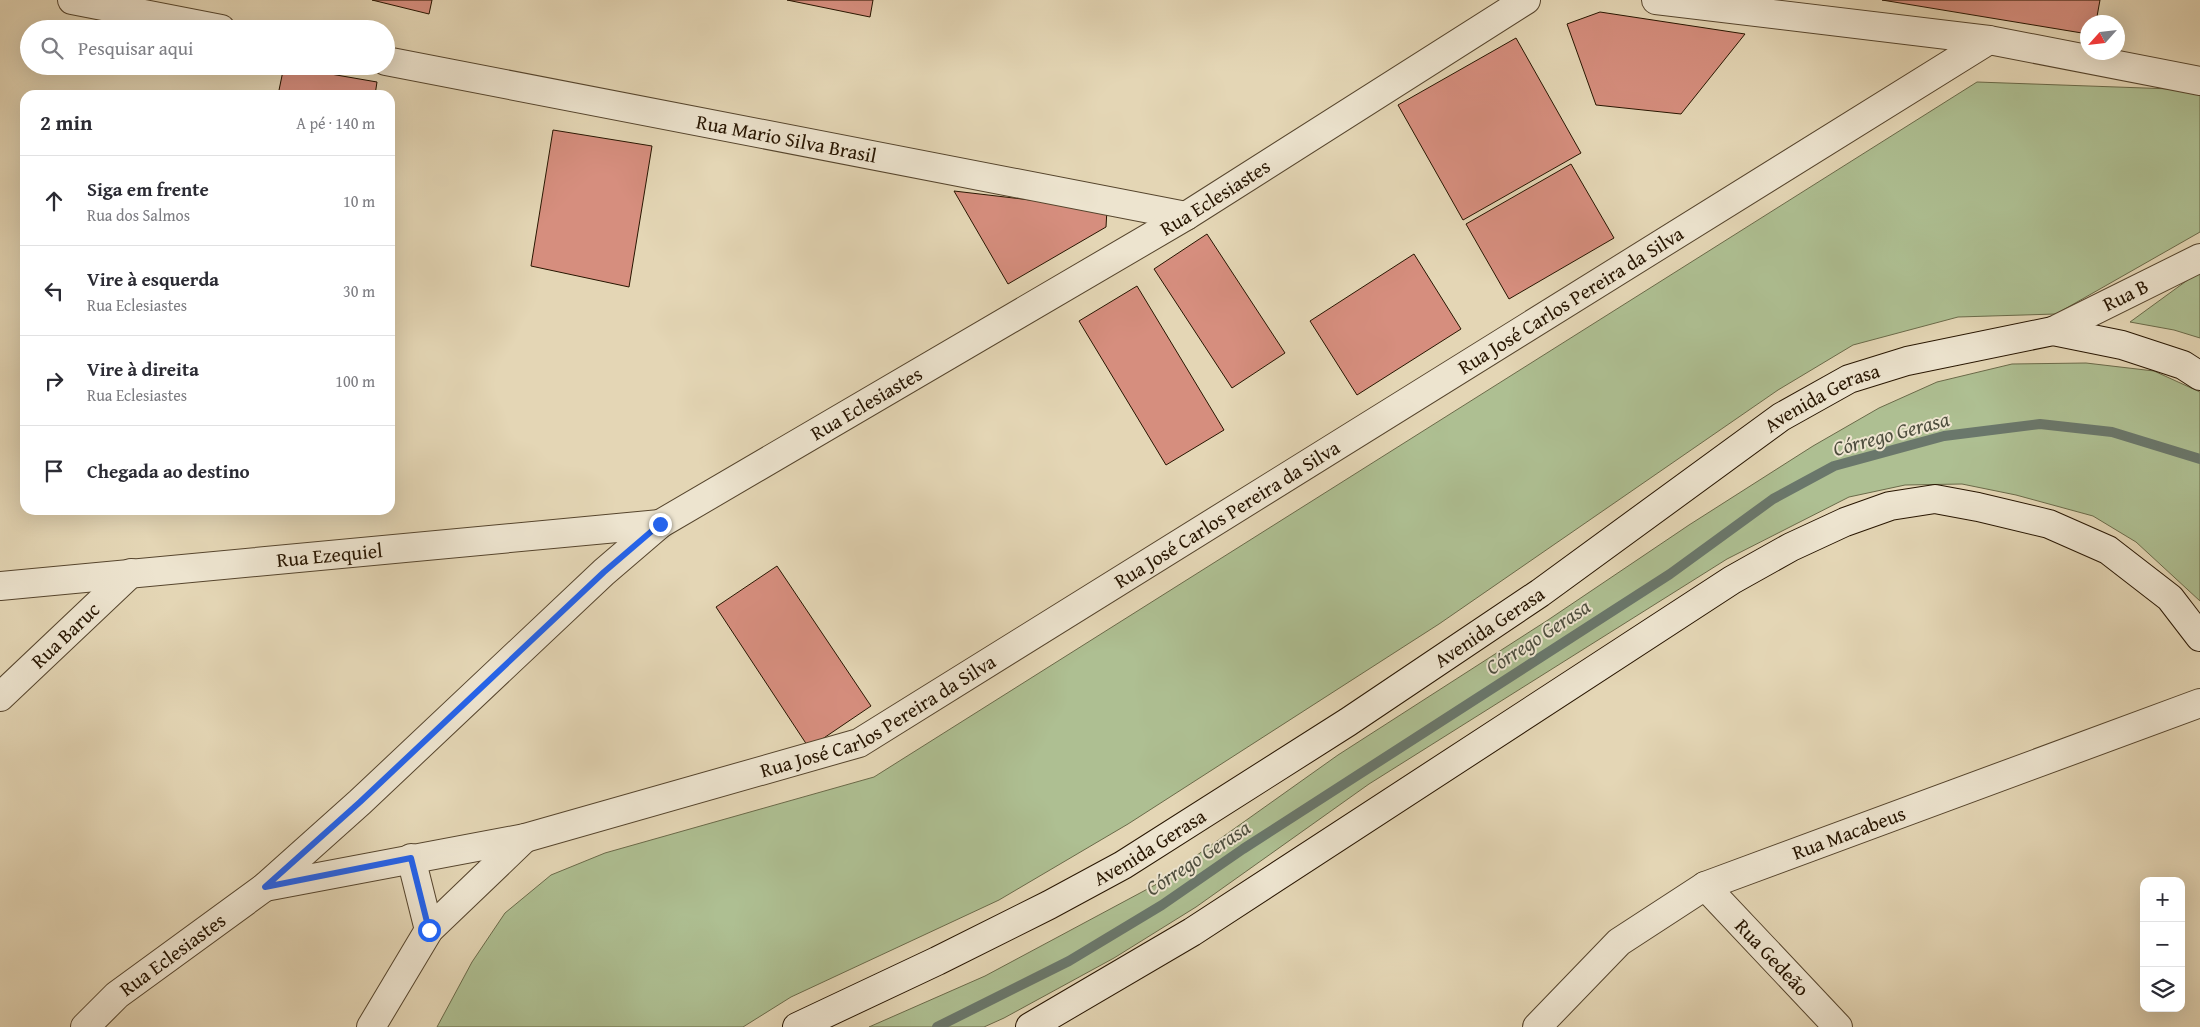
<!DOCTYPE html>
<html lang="pt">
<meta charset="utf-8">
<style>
:root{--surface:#fff;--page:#f2f2f3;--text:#2b2b33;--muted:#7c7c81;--line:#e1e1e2}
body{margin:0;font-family:"Gentium Book Plus",serif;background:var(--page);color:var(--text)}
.controls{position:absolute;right:15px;bottom:15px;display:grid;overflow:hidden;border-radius:10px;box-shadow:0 5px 20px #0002}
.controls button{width:45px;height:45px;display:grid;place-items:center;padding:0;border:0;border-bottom:1px solid var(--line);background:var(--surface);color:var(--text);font:25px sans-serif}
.compass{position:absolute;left:2080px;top:15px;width:45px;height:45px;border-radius:50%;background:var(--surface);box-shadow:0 5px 20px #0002;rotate:243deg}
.stop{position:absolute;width:15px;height:15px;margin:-11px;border:4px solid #2563eb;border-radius:50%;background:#fff}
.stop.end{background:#2563eb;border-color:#fff;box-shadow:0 1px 5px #0008}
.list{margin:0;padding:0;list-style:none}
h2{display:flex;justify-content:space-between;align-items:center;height:65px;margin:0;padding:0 20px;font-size:21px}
h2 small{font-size:16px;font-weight:400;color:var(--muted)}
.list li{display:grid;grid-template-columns:32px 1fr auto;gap:15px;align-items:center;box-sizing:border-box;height:90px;padding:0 20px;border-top:1px solid var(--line)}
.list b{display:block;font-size:19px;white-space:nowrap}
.list p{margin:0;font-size:16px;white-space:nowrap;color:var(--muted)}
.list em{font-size:16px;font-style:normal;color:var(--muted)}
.icon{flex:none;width:28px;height:28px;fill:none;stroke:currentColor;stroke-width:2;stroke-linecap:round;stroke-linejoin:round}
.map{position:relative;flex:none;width:2200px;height:1027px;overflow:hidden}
.search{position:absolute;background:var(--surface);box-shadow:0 5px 20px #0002;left:20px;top:20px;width:375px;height:55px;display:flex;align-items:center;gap:12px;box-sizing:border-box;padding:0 18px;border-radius:28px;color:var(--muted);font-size:19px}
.panel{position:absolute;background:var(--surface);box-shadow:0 5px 20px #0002;left:20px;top:90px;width:375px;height:425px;border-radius:15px}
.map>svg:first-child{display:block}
.green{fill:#aebf92;stroke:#6a6a49}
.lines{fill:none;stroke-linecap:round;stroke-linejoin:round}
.stream{stroke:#6a776b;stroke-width:10}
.building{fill:#d68e7e;stroke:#271500}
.minor-casing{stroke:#56452d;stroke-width:30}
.secondary-casing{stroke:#271500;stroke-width:30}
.minor{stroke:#ede4cf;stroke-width:28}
.secondary{stroke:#ede4cf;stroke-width:28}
.route{stroke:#2563eb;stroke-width:6}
.labels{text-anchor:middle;stroke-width:4;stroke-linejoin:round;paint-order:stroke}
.street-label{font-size:20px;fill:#271500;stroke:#ede4cf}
.water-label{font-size:21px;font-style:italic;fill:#4e4e3e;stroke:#ede4cf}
</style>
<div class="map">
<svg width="2200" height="1027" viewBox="0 0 2200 1027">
<rect width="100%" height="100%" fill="#e4d6b5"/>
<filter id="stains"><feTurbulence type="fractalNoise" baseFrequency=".004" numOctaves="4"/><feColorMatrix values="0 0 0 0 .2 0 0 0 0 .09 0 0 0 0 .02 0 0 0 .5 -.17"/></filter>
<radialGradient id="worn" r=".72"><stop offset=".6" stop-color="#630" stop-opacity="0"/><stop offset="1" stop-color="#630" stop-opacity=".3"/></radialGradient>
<!-- green -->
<g class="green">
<polygon points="1977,82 2200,90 2200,232 2056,314 1958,317 1853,345 1778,390 1439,624 1128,824 999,900 791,997 743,1027 437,1027 472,962 505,913 551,875 605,853 874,777"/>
<polygon points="2200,271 2200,338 2174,330 2130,322"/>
<polygon points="2086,363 2154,371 2200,392 2200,601 2136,542 2093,516 2016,495 1962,484 1905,485 1849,497 1727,559 1369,784 1196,907 1114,958 1004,1018 984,1027 869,1027 985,976 1155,885 1338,755 1548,620 1689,525 1813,446 1879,408 1937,382 2012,364"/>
</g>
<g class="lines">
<!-- stream -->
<polyline class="stream" points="937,1027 1069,961 1162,905 1243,849 1670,574 1773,499 1834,466 1944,436 2040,424 2112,432 2200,459"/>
</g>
<!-- building -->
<g class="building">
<polygon points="372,0 432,0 429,14"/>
<polygon points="787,0 873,0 870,17"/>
<polygon points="1882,0 2100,0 2096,22 2088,22 2088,34"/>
<polygon points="1600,12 1745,34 1681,114 1596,105 1567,24"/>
<polygon points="1516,38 1581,153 1463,220 1398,105"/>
<polygon points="284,66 377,82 375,95 278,95"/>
<polygon points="553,130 652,146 629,287 531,266"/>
<polygon points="1571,164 1614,238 1509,299 1466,224"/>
<polygon points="954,191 1107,209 1106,227 1008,284"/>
<polygon points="1207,234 1285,353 1232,388 1154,269"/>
<polygon points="1414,254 1461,329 1357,395 1310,321"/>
<polygon points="1137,286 1224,430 1166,465 1079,321"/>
<polygon points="777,566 871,706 809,748 716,607"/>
</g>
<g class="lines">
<!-- minor casing -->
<g class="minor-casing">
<g id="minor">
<polyline points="72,0 221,29"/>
<polyline points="1656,0 1989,40 2200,81"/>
<path id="s1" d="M386,61L1186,216"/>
<path id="s2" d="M2053,331L2200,258"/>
<path id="s3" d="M0,586L660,524"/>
<path id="s4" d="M0,697L131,573"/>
<polyline points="411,858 429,930"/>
<path id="s5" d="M1705,886L1838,1027"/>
<path id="s6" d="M265,887L525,838L859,743L1989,40"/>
<path id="s7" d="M85,1027L117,995L265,887L360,802L604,572L660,524L1186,216L1526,0"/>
<polyline points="371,1027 429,930 525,838"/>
<path id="s8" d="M1537,1027L1619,942L1705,886L2200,703"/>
</g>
</g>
<!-- secondary casing -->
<g class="secondary-casing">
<g id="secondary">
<path id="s9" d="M797,1027L937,961L1049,905L1123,865L1348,722L1540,593L1781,417L1849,379L1907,361L2053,331L2122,345L2183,365L2200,376"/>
<polyline points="1030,1027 1192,932 1732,580 1791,547 1845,522 1890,506 1935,499 1978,507 2049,524 2108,550 2170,598 2200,637"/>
</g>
</g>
<!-- minor -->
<use href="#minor" class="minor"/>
<!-- secondary -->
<use href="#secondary" class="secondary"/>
</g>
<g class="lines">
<!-- route -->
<polyline class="route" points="429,930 411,858 265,887 360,802 604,572 660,524"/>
</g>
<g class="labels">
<!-- street labels -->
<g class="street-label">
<text dy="7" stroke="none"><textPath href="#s1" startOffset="408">Rua Mario Silva Brasil</textPath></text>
<text dy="7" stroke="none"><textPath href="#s7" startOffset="1409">Rua Eclesiastes</textPath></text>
<text dy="7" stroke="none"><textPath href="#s2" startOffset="81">Rua B</textPath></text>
<text dy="7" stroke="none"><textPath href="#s6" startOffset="1450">Rua José Carlos Pereira da Silva</textPath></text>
<text dy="7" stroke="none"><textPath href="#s9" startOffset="1206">Avenida Gerasa</textPath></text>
<text dy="7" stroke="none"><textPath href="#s7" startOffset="1004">Rua Eclesiastes</textPath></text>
<text dy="7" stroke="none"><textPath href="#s6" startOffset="1045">Rua José Carlos Pereira da Silva</textPath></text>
<text dy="7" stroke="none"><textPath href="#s3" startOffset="331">Rua Ezequiel</textPath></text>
<text dy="7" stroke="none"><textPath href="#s9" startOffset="801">Avenida Gerasa</textPath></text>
<text dy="7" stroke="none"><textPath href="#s4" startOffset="90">Rua Baruc</textPath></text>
<text dy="7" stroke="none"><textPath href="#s6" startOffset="640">Rua José Carlos Pereira da Silva</textPath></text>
<text dy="7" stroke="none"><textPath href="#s8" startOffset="374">Rua Macabeus</textPath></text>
<text dy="7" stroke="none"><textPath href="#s9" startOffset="396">Avenida Gerasa</textPath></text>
<text dy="7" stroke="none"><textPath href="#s7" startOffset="114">Rua Eclesiastes</textPath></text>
<text dy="7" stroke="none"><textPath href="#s5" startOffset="98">Rua Gedeão</textPath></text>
</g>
<!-- water labels -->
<g class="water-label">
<text transform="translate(1891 434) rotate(-15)" y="7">Córrego Gerasa</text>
<text transform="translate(1538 637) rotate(-33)" y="7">Córrego Gerasa</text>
<text transform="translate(1198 858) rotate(-33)" y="7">Córrego Gerasa</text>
</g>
</g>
<rect width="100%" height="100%" filter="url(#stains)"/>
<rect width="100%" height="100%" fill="url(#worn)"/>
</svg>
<div class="controls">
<button>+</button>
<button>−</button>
<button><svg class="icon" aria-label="layers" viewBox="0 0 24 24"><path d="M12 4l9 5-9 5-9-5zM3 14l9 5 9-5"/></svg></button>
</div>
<svg class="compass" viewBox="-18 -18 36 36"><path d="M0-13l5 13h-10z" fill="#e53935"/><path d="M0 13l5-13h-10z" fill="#7c7c81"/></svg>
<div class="stop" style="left:429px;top:930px"></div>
<div class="stop end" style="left:660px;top:524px"></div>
<div class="search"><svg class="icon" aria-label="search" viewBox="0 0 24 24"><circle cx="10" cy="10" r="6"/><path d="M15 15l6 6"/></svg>Pesquisar aqui</div>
<section class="panel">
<h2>2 min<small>A pé · 140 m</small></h2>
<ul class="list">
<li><svg class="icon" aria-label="ahead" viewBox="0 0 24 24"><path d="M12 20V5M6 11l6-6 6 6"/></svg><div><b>Siga em frente</b><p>Rua dos Salmos</p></div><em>10 m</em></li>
<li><svg class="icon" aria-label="left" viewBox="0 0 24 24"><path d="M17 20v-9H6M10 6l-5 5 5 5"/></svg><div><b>Vire à esquerda</b><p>Rua Eclesiastes</p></div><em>30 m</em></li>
<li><svg class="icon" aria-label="right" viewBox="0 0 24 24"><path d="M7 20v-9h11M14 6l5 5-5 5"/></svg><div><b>Vire à direita</b><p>Rua Eclesiastes</p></div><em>100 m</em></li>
<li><svg class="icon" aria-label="arrive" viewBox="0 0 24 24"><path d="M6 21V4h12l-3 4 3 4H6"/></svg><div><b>Chegada ao destino</b></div></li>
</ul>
</section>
</div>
